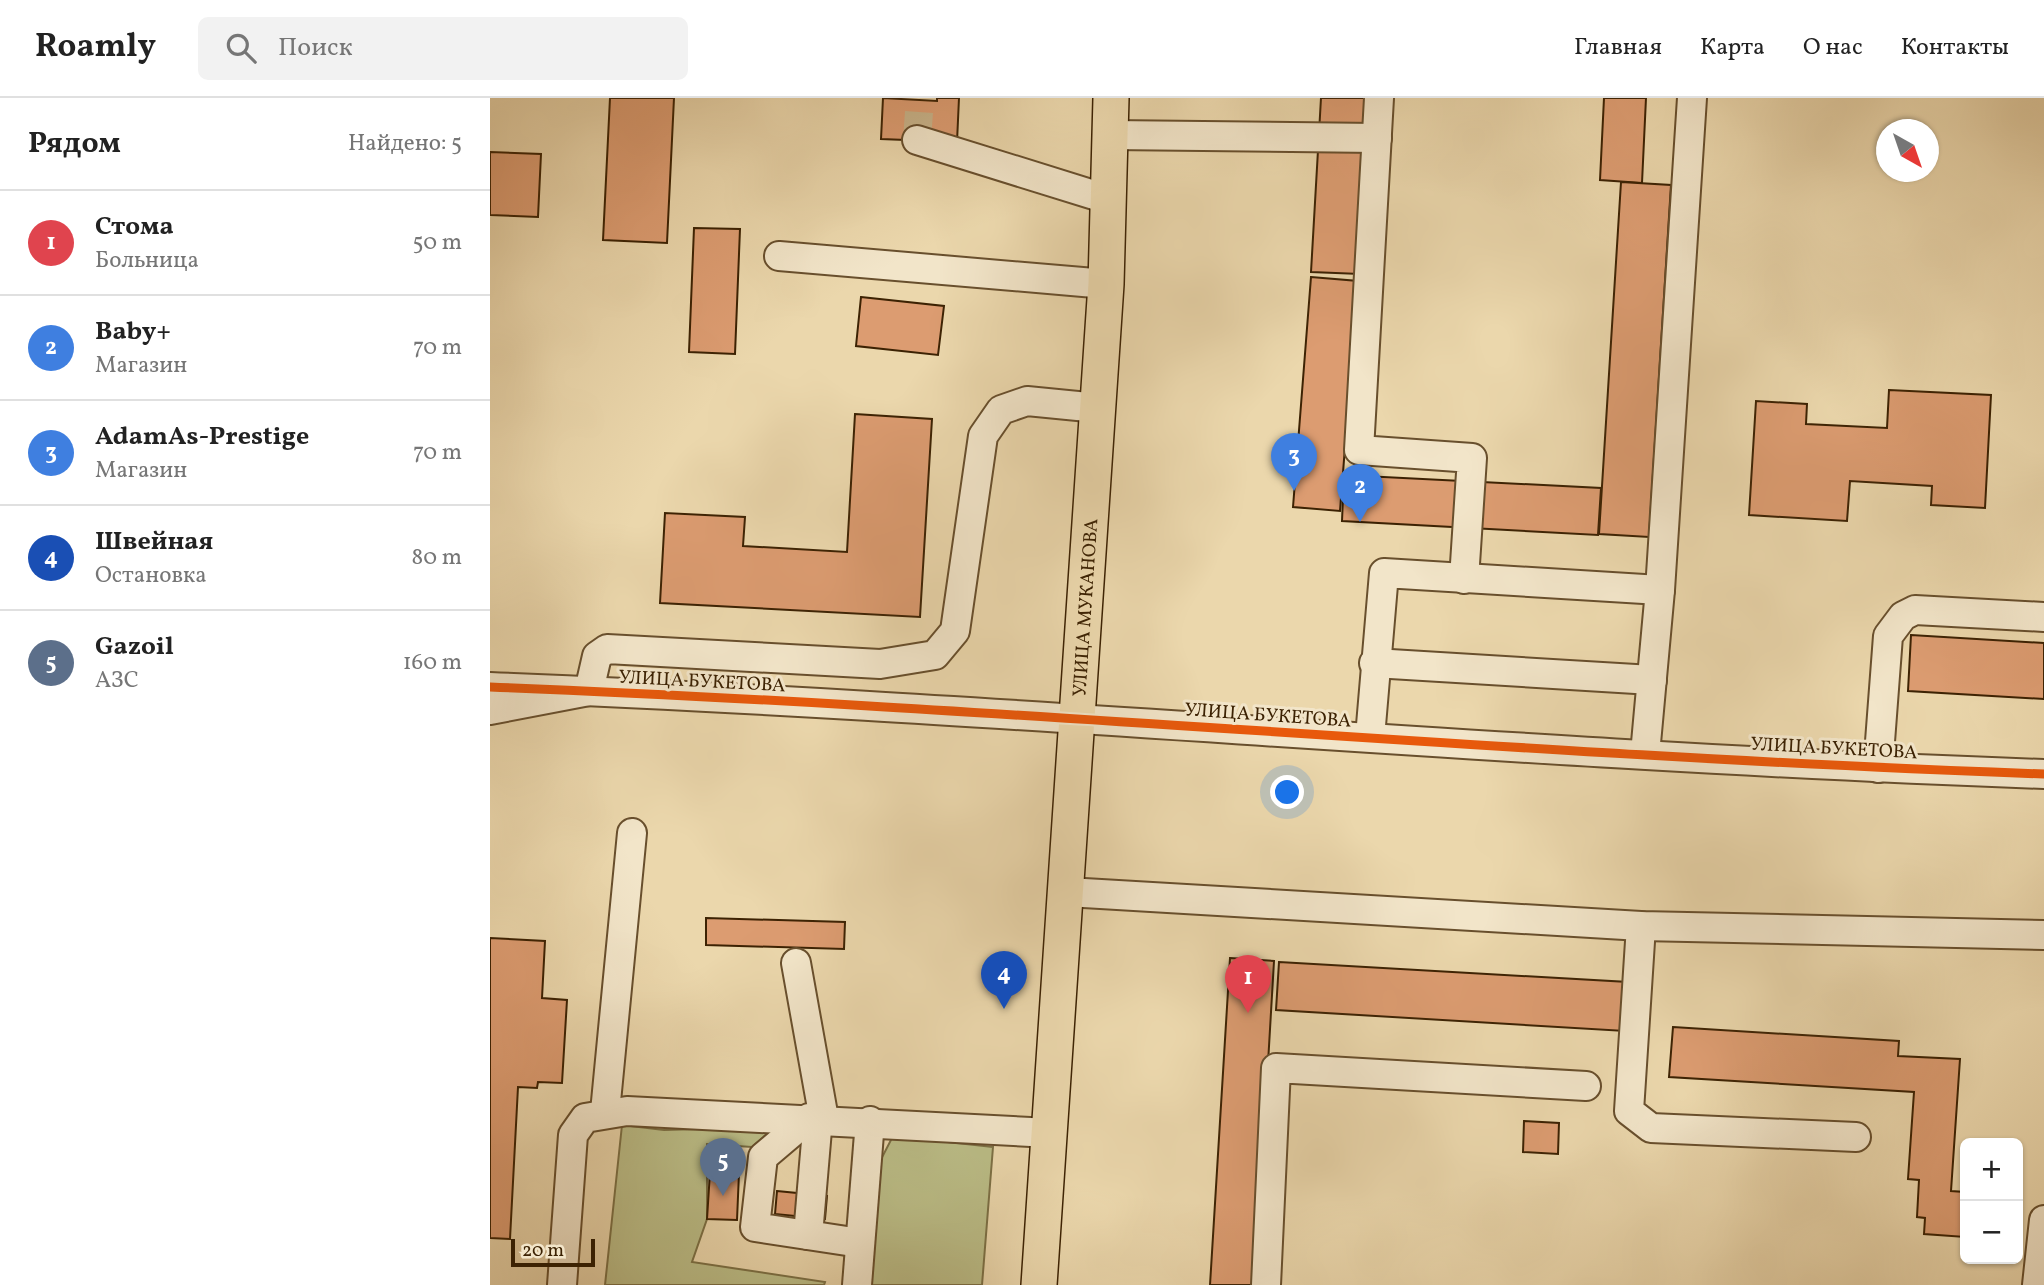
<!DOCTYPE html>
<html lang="ru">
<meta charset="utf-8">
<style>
:root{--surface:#fff;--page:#f2f2f2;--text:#222;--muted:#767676;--line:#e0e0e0;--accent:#8f2418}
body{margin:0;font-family:Vollkorn,serif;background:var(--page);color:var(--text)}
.controls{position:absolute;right:21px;bottom:21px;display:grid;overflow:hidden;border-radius:10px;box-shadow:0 2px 5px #0004}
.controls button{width:63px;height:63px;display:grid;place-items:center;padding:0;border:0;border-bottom:2px solid var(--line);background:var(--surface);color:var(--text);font:35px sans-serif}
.compass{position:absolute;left:1386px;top:21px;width:63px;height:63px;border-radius:50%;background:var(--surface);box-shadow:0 2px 5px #0004;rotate:140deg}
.scale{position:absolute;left:21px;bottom:18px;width:84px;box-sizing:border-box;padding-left:7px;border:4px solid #3c2203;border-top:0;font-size:19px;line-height:24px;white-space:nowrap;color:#3c2203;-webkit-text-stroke:5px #f2e5c9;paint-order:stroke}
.you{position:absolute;left:798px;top:695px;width:24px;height:24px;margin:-18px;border:5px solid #fff;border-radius:50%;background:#1a73e8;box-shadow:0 0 0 10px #1a73e833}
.badge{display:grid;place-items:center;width:46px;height:46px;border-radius:50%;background:var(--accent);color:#fff;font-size:23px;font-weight:700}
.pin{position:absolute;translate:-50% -58px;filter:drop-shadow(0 2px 4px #0008)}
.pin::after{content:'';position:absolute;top:37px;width:24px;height:21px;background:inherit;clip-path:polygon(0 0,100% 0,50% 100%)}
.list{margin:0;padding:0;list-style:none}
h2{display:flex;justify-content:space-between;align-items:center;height:91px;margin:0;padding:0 28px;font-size:30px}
h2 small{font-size:23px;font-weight:400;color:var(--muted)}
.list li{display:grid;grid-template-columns:46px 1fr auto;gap:21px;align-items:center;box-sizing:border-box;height:105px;padding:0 28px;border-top:2px solid var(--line)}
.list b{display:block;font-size:26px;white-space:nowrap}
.list p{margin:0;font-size:23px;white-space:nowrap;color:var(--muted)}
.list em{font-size:23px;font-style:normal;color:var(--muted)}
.icon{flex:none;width:38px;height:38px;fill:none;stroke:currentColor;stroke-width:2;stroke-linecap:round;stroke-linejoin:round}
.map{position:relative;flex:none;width:1554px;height:1187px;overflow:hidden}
header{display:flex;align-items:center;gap:42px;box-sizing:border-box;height:98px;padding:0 35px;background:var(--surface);border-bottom:2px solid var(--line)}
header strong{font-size:33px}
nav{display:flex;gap:38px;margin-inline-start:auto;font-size:24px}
.search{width:490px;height:63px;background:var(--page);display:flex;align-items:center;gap:18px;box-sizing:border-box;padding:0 24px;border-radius:10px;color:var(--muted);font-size:26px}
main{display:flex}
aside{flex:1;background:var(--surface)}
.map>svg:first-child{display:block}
.green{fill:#bbbd87;stroke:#7c7045;stroke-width:2}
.building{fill:#dc9c71;stroke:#3c2203;stroke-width:2}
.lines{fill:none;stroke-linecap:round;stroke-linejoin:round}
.minor-tunnel{stroke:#c8b38a;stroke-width:28;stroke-dasharray:28 14;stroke-linecap:butt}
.minor-casing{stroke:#684f2d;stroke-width:32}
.major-casing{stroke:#3c2203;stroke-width:38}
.minor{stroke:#f2e5c9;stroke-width:28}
.major{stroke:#ebd7ac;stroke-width:35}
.cycleway-casing{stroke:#f2e5c9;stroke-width:13}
.cycleway{stroke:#e8590c;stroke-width:9}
.labels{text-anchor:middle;stroke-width:6;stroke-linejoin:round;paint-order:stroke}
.street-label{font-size:19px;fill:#3c2203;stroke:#f2e5c9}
</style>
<header>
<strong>Roamly</strong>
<div class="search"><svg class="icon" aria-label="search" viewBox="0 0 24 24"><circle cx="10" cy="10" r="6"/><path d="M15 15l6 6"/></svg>Поиск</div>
<nav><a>Главная</a><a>Карта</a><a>О нас</a><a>Контакты</a></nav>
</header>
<main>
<aside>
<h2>Рядом<small>Найдено: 5</small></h2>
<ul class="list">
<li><span class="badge" style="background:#e0444e">1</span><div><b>Стома</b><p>Больница</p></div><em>50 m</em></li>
<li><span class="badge" style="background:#3f7fe0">2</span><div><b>Baby+</b><p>Магазин</p></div><em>70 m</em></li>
<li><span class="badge" style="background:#3f7fe0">3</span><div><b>AdamAs-Prestige</b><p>Магазин</p></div><em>70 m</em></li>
<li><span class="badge" style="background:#1a4fb4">4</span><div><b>Швейная</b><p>Остановка</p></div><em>80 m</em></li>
<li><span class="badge" style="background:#5c6f8a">5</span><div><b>Gazoil</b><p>АЗС</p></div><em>160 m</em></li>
</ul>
</aside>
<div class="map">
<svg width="1554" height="1187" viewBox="0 0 1554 1187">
<rect width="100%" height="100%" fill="#ebd7ac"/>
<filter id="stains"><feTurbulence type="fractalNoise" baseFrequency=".00286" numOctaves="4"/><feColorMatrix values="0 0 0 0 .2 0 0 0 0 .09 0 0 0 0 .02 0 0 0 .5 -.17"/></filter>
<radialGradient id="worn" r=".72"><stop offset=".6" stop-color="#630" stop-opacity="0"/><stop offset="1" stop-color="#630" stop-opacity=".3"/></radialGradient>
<!-- green -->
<g class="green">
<polygon points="132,1027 174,1032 285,1029 262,1049 217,1046 217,1121 202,1164 335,1184 334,1187 115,1187"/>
<polygon points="403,1038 503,1049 492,1187 379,1187 386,1071"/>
</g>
<!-- building -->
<g class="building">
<polygon points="120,0 184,0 177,145 113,142"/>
<polygon points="393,0 447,3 447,0 469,0 467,44 391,41"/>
<polygon points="831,0 880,0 870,176 821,174"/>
<polygon points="1114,0 1156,0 1152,85 1110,82"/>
<polygon points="0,54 51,56 48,119 0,117"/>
<polygon points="1131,84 1181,87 1159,439 1109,436"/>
<polygon points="204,130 250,131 245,256 199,254"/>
<polygon points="821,179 868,183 850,413 803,409"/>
<polygon points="371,199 454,208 448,257 366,248"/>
<polygon points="1399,292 1501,297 1495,410 1441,407 1442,388 1360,383 1357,423 1259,417 1266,303 1317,306 1316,326 1397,330"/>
<polygon points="365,316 442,321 430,519 170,505 175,415 255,419 253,448 357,454"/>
<polygon points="854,377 1111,390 1108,437 852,423"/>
<polygon points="1421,537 1554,545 1554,601 1418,593"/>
<polygon points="216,820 355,824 354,851 216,847"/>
<polygon points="0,840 55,843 52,900 77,902 72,985 48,984 47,990 28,989 20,1141 0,1140"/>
<polygon points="740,860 784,863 765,1187 720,1187"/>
<polygon points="789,864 1138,884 1135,933 786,912"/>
<polygon points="1183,929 1409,943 1408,958 1470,961 1461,1093 1475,1094 1475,1139 1434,1136 1435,1120 1427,1119 1429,1082 1418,1081 1424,994 1179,979"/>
<polygon points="1034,1023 1069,1025 1068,1056 1033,1054"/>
<polygon points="220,1074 249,1075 247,1122 217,1121"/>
<polygon points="287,1093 337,1098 335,1121 285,1116"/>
</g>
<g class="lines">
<!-- minor-tunnel -->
<polyline class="minor-tunnel" points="427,42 430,0"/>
<!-- minor casing -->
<g class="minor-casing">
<g id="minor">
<polyline points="889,0 869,352 982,360 974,481"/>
<polyline points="621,37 887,40"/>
<polyline points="427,42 620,102"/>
<polyline points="289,158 616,186"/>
<polyline points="884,565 1162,582"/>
<path d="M0,589C518,609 1035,658 1554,676"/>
<polyline points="0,612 99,593 107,558 117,551 390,566 445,557 465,533 493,338 511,312 537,303 608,310"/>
<polyline points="880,639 894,475 1170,492"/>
<polyline points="1155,656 1170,492 1202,0"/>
<polyline points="1388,670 1398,538 1413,518 1425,512 1554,519"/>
<polyline points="577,794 1151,828 1554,837"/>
<polyline points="1151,828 1139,1013 1161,1030 1366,1039"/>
<polyline points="306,865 334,1021"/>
<polyline points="115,1014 142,735"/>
<polyline points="319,1020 273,1059 265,1129 370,1145"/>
<polyline points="318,1137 328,1020"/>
<polyline points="72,1187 83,1037 95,1020 137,1013 560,1035"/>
<polyline points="367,1187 380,1023"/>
<polyline points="776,1187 786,970 1096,988"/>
<polyline points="1547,1187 1554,1122"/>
</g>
</g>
<!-- major casing -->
<g class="major-casing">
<g id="major">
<path id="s1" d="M549,1187L616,186L621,0"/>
</g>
</g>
<!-- minor -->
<use href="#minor" class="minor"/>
<!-- major -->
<use href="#major" class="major"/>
<!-- cycleway casing -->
<g class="cycleway-casing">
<path id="cycleway" d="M0,589C518,609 1035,658 1554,676"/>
</g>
<!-- cycleway -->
<use href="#cycleway" class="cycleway"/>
</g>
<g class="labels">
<!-- street labels -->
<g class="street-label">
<text dy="7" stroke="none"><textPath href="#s1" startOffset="679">УЛИЦА МУКАНОВА</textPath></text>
<text transform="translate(212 582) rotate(3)" y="7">УЛИЦА БУКЕТОВА</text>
<text transform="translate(778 616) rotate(4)" y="7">УЛИЦА БУКЕТОВА</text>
<text transform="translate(1344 649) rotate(3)" y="7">УЛИЦА БУКЕТОВА</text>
</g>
</g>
<rect width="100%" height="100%" filter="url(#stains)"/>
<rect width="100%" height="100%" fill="url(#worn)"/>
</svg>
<div class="controls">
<button>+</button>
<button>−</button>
</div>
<svg class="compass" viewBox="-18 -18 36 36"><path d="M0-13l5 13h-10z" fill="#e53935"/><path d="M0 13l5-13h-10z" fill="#767676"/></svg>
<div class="scale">20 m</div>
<div class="you"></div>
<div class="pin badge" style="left:758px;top:915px;background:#e0444e">1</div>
<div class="pin badge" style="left:870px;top:424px;background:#3f7fe0">2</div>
<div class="pin badge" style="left:804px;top:393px;background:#3f7fe0">3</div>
<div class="pin badge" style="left:514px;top:911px;background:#1a4fb4">4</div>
<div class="pin badge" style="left:233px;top:1098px;background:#5c6f8a">5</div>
</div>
</main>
